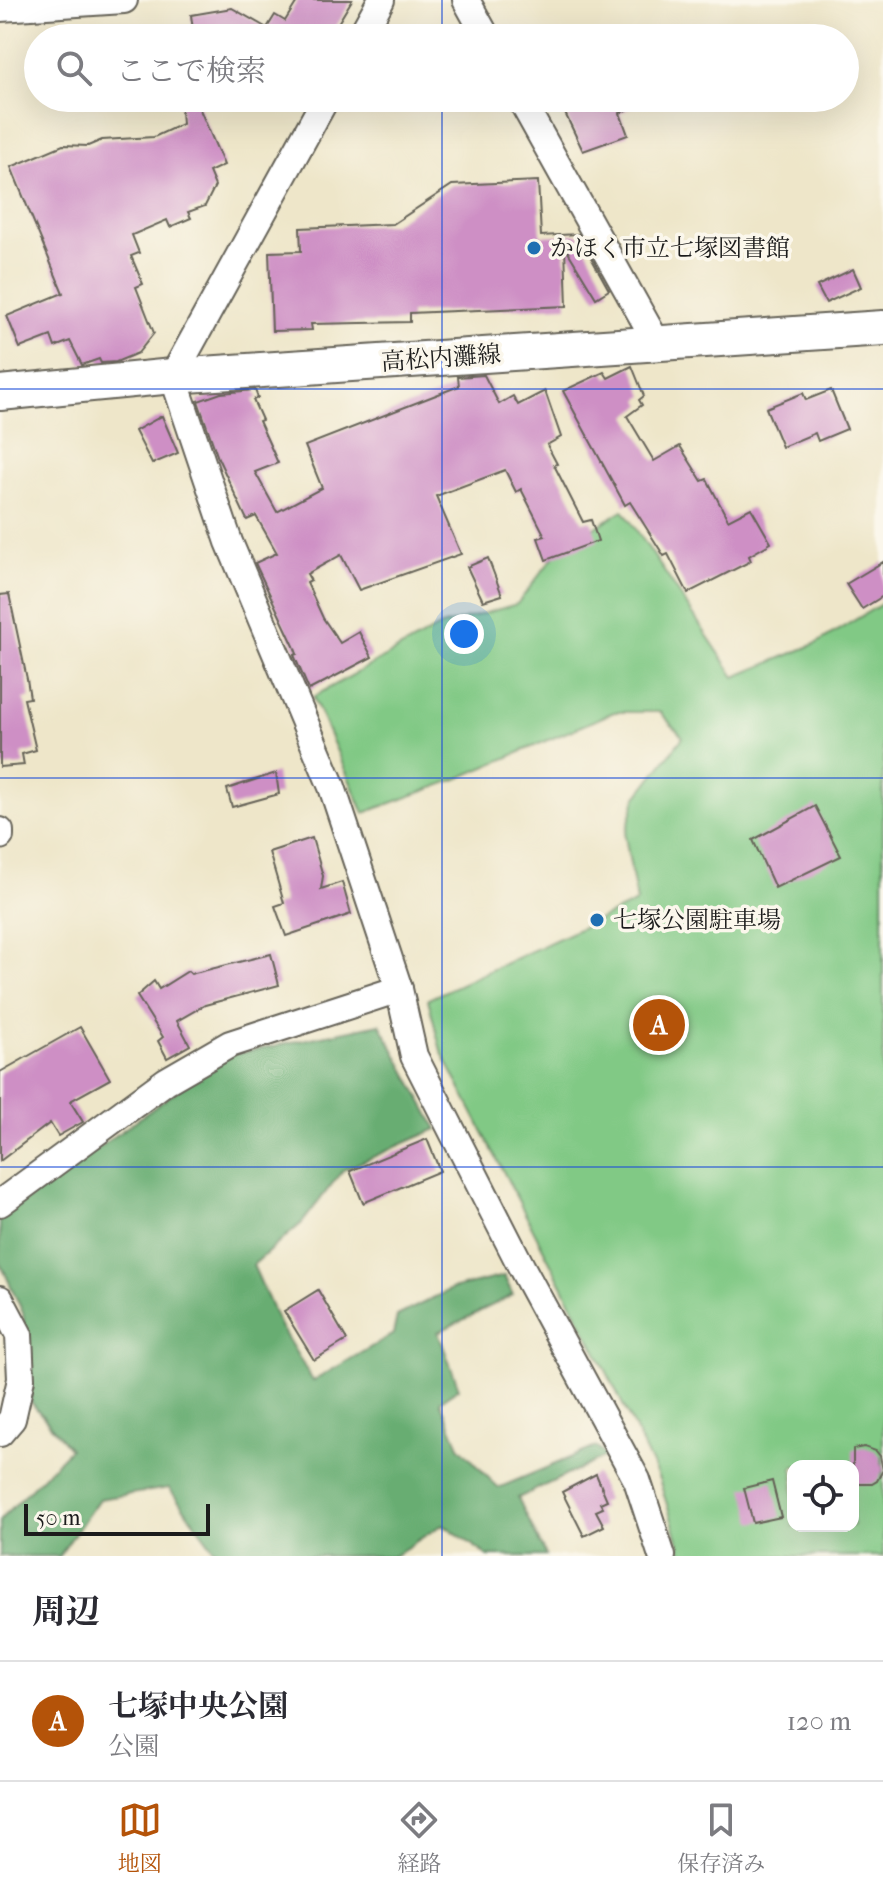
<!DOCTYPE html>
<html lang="ja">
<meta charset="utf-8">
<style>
:root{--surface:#fff;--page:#f2f2f3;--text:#2b2b33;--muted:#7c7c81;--line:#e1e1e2;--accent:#b45309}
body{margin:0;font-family:"IM FELL French Canon","Noto Serif JP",serif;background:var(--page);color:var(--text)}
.controls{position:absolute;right:24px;bottom:24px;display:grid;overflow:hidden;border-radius:16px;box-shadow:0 8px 32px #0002}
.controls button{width:72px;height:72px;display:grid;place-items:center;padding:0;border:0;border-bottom:2px solid var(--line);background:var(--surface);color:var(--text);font:40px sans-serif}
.scale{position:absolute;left:24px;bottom:20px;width:186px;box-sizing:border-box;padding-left:8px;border:4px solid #1c1c1c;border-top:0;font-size:22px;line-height:28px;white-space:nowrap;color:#1c1c1c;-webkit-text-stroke:6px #fbf7ec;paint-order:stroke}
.you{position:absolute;left:464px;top:634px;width:28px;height:28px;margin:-20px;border:6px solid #fff;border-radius:50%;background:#1a73e8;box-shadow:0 0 0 12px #1a73e833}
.badge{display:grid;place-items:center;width:52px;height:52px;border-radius:50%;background:var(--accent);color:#fff;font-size:26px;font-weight:700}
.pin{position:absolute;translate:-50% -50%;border:4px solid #fff;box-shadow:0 2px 8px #0006}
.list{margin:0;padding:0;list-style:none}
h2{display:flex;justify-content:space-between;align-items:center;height:104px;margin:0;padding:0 32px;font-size:34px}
h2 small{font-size:26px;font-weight:400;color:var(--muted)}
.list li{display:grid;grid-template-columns:52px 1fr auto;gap:24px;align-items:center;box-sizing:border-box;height:120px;padding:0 32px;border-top:2px solid var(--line)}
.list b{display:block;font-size:30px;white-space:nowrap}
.list p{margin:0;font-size:26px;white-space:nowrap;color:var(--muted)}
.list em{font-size:26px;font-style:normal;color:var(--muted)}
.icon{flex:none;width:44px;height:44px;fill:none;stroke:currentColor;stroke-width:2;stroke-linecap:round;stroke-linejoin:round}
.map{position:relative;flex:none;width:883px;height:1556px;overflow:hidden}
.search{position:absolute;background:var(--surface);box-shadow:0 8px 32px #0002;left:24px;right:24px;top:24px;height:88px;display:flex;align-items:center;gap:20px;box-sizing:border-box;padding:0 28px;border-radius:44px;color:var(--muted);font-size:30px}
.sheet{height:224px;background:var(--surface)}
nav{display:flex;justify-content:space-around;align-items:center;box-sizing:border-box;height:112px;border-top:2px solid var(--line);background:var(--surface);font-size:22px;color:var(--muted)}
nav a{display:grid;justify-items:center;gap:4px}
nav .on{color:var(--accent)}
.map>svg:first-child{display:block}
.green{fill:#81c985;stroke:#4e7250;stroke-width:2;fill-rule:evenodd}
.forest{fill:#68ad72;stroke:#426447;stroke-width:2}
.building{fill:#ce8fc5}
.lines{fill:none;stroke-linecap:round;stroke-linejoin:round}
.minor-casing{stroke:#666359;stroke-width:30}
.major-casing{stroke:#666359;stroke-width:38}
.minor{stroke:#fff;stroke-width:26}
.major{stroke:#fff;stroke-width:34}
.grid{fill:none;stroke:#1d4ed8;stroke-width:2;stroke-opacity:0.55}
.poi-dot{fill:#1f6fb2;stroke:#fbf7ec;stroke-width:3}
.labels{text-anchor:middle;stroke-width:7;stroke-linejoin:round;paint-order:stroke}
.poi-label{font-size:24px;fill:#1c1c1c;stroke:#fbf7ec;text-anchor:start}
.street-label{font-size:24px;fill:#1c1c1c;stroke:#fbf7ec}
</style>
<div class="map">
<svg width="883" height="1556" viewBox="0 0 883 1556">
<rect width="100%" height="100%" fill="#fbf7ec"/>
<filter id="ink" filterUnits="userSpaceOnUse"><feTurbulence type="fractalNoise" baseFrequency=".0125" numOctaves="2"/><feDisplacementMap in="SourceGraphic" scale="16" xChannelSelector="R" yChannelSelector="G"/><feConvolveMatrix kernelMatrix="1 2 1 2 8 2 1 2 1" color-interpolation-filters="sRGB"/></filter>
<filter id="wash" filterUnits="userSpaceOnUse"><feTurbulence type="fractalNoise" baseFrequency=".006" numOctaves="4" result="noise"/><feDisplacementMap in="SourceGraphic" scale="32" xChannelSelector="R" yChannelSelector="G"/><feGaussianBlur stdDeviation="1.8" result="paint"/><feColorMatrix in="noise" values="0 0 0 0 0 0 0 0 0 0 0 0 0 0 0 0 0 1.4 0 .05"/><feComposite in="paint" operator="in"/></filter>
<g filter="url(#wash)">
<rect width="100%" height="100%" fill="#eee6c9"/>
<!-- green -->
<path class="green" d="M623,510L735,677L815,644L883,603V1556H683L659,1479L611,1380L441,1051L428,999L637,902L625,836L636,798L683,737L660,712H614L457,779L364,813L313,697L441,626L517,604L558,551ZM793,1466H853V1526H793Z"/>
<!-- forest -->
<polygon class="forest" points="380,1024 437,1129 343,1170 302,1223 253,1265 280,1326 313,1381 393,1334 397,1316 451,1289 504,1276 513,1295 438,1332 459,1388 440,1401 459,1446 498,1488 596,1447 607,1456 518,1498 546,1556 488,1556 443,1524 394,1556 219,1556 169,1488 99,1499 59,1556 0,1556 0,1520 70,1449 31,1402 23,1313 0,1262 0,1219 225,1056"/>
<g id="blocks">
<!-- building -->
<g class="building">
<polygon points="298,0 352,0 329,38 194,38 191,15 232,8 267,28 275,15 285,21"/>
<polygon points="180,98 195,98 224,165 209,172 215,186 205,206 188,212 191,218 170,227 167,220 132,235 139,253 131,256 143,284 136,287 154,333 138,353 116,362 101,363 99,359 82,365 70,341 55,347 51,336 20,348 7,316 63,293 11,167 63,145 88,146 102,140 154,137 182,124"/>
<polygon points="602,98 651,98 620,113 628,135 583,151 564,111"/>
<polygon points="538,181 541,236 578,234 609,290 596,298 565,247 567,306 410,313 410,322 311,324 312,330 272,331 269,252 301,251 300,228 393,224 452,185"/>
<polygon points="853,269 861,287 826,303 817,286"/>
<polygon points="632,366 644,396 639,400 642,405 627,416 654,461 680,446 702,481 707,479 728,520 751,508 771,543 749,556 751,561 688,593 668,554 664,556 630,502 625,505 563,391 604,372 608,378"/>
<polygon points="484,375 499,404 513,396 518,405 545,391 561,437 547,445 557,464 554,465 583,522 591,520 598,541 546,560 538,538 545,536 521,489 516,492 505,470 436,496 461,554 359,590 341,555 307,574 311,581 307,583 323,618 340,643 359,632 372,657 309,690 294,655 297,654 294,646 255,563 277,553 256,516 247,520 218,458 198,401 221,393 255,390 258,398 253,400 262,420 259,421 278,463 255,472 277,512 322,488 305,446 459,386 458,377"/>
<polygon points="831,390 847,429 818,441 815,433 782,447 766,408 803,393 806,400"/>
<polygon points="162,416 178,453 152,464 135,431"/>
<polygon points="488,558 502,595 483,601 467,567"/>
<polygon points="883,562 883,596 862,609 846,584"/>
<polygon points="9,594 27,679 30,698 24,699 36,750 22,754 24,765 0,767 0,595"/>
<polygon points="276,773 279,794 232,807 227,789"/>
<polygon points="815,806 841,856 775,888 753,840"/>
<polygon points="312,838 323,876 321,889 342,882 351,914 286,936 275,906 284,903 269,852"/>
<polygon points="271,954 279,985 205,1005 177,1021 190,1045 167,1058 158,1041 163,1037 137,996 154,981 159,989 188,971 191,974"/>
<polygon points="80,1027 110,1079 70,1101 83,1122 58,1136 50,1123 0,1161 0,1072"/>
<polygon points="427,1139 440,1171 363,1203 350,1171"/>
<polygon points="318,1290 347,1340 314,1360 284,1311"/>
<polygon points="864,1447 876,1451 880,1456 883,1470 877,1481 872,1484 853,1484 853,1449"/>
<polygon points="596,1474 607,1500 600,1503 603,1508 596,1511 604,1526 584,1536 562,1492"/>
<polygon points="772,1481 781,1517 753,1523 744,1488"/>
</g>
</g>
</g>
<g filter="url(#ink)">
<use href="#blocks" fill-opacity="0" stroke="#666359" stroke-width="2"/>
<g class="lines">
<!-- minor casing -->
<g class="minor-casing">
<g id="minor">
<polyline points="466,0 487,38"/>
<polyline points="0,8 124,0"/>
<polyline points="360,38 381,0"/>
<polyline points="326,98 173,376 229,542 332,787 399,989 414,1056 522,1268 637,1480 662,1556"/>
<polyline points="520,98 657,343"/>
<polyline points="0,831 0,836"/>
<polyline points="0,1203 166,1081 230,1044 399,989"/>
<polyline points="0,1299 19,1335 21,1379 12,1419 0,1433"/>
</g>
</g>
<!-- major casing -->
<g class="major-casing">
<polyline id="major" points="0,393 173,376 883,328"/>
</g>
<!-- minor -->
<use href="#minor" class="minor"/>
<!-- major -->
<use href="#major" class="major"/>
</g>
</g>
<!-- grid -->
<path class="grid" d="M442,0V38M442,98V1556M0,389H883M0,778H883M0,1167H883"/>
<!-- markers -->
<g class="poi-dot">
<circle cx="534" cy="248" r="8"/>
<circle cx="597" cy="920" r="8"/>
</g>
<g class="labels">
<!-- poi labels -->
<g class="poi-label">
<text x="550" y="256">かほく市立七塚図書館</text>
<text x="613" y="928">七塚公園駐車場</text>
</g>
<!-- street labels -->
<g class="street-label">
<text transform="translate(441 358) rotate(-4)" y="8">高松内灘線</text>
</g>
</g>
</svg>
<div class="controls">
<button><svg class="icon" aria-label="locate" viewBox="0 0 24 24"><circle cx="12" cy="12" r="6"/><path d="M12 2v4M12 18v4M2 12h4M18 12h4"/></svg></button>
</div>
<div class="scale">50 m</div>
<div class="you"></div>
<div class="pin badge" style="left:659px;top:1025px">A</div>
<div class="search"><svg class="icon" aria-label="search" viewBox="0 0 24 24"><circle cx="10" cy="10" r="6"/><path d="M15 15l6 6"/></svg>ここで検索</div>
</div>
<section class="sheet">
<h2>周辺<small></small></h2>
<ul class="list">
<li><span class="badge">A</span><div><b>七塚中央公園</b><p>公園</p></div><em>120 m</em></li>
</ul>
</section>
<nav>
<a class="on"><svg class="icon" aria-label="map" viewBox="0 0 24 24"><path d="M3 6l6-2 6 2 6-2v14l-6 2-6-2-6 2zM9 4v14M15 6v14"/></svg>地図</a>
<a><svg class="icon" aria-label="directions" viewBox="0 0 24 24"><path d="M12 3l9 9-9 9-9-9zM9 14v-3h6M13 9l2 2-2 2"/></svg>経路</a>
<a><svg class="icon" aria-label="saved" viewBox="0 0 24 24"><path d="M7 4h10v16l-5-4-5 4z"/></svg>保存済み</a>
</nav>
